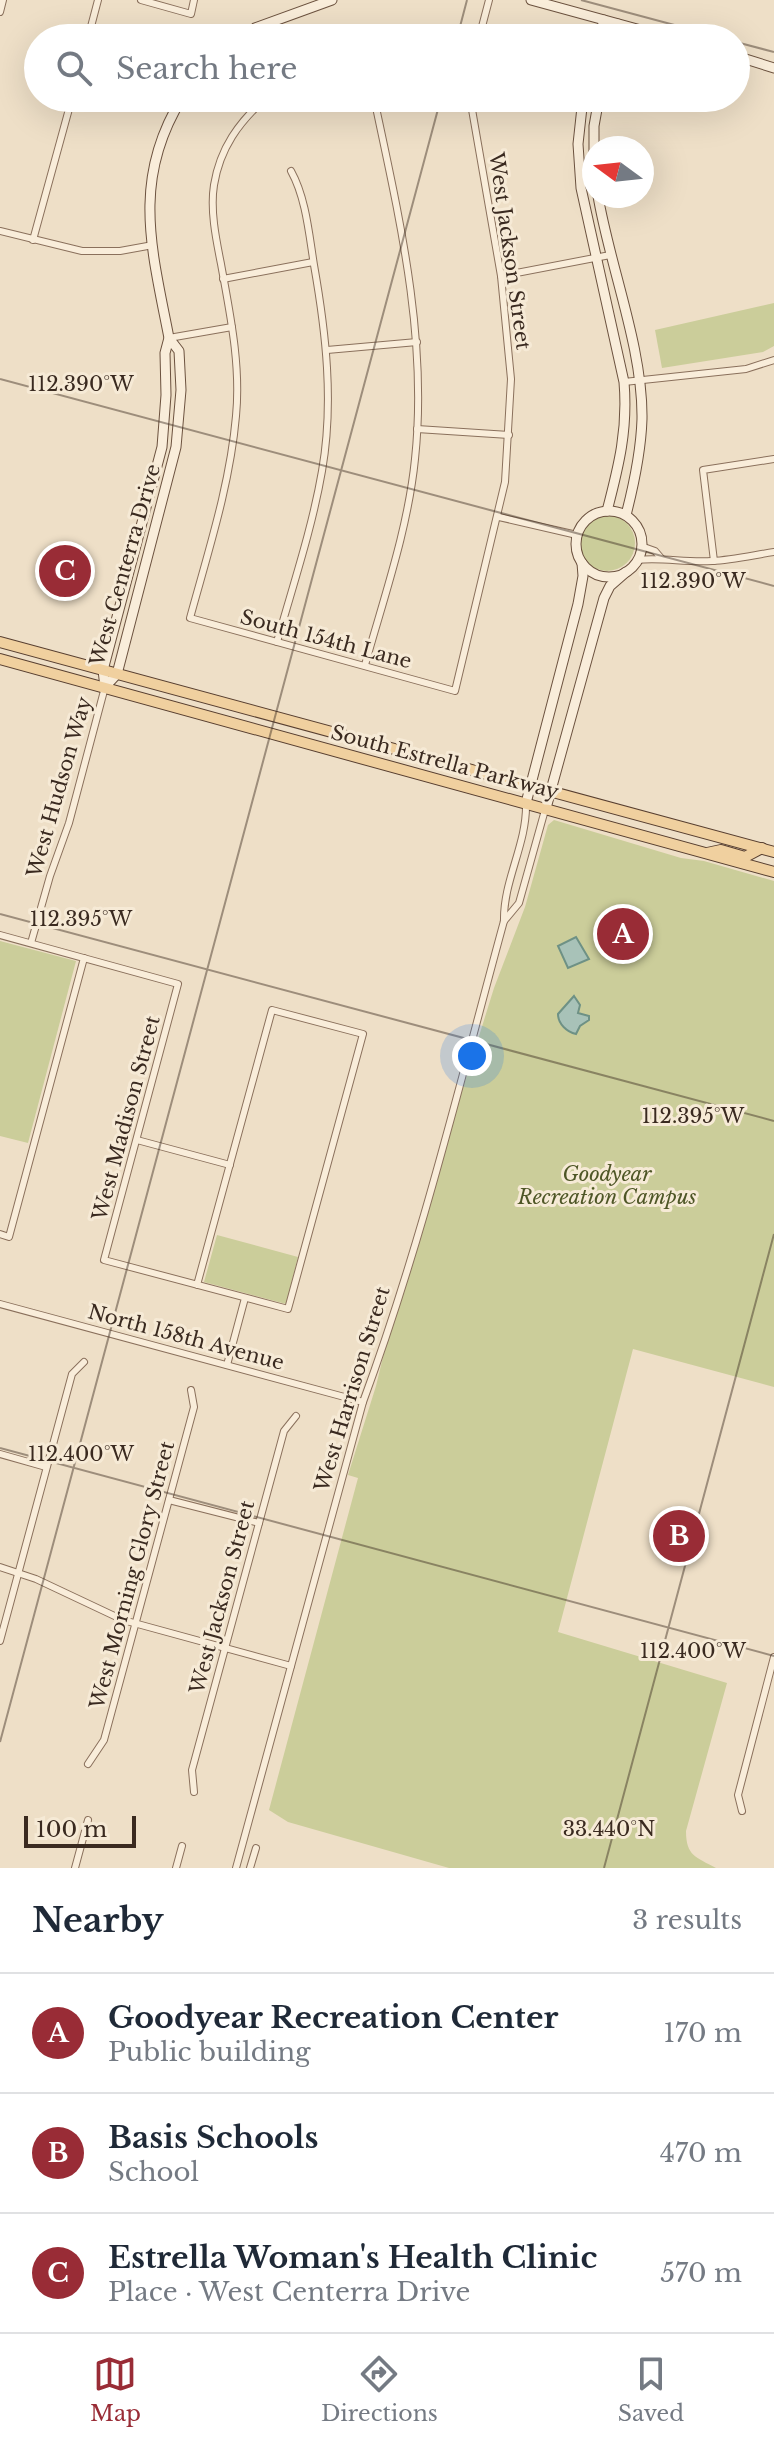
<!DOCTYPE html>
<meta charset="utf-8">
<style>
:root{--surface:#fff;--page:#f6f6f7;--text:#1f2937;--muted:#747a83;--line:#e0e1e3;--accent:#992c36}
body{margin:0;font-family:"Libre Baskerville",serif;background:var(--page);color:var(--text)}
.compass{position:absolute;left:582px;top:136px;width:72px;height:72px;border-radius:50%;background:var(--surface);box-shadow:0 8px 32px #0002;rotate:285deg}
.scale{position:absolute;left:24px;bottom:20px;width:112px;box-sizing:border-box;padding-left:8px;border:4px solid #3a2a20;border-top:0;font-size:22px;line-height:28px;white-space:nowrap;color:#3a2a20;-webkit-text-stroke:6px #f6ead6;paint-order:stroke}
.you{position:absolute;left:472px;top:1056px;width:28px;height:28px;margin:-20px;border:6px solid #fff;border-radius:50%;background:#1a73e8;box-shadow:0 0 0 12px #1a73e833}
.badge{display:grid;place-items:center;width:52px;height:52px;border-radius:50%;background:var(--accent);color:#fff;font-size:26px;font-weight:700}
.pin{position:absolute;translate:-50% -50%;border:4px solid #fff;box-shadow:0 2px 8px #0006}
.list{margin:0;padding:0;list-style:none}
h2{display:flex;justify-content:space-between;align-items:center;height:104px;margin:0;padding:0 32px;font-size:34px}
h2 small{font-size:26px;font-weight:400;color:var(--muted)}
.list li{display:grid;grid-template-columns:52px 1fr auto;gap:24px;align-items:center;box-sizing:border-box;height:120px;padding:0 32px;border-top:2px solid var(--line)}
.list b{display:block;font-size:30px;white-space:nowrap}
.list p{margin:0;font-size:26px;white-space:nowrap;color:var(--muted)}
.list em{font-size:26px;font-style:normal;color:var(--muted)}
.icon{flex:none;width:44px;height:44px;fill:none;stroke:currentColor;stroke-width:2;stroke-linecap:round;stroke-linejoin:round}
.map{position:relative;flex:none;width:774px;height:1868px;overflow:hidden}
.search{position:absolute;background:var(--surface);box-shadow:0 8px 32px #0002;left:24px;right:24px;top:24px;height:88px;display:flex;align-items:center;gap:20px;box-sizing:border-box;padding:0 28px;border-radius:44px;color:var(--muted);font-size:30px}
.sheet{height:464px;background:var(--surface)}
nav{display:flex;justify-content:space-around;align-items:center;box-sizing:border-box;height:112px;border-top:2px solid var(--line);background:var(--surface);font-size:22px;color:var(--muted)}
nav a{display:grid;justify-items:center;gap:4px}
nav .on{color:var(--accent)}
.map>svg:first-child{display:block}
.green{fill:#cbcd9a}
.water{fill:#a8c2b8;stroke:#6e9185;stroke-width:2}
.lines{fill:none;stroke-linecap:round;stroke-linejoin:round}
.street-casing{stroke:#8a705c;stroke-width:8}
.secondary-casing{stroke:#6c523f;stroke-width:11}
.primary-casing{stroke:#583f30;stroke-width:12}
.street{stroke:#f9edda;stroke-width:6}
.secondary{stroke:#f9edda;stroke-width:9}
.primary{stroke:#f0d09f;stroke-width:10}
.ticks{fill:none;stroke:#3a2a20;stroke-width:2;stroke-opacity:0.45}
.labels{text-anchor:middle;stroke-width:6;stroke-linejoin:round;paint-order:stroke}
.street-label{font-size:20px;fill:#3a2a20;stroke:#f6ead6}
.park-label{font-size:20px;font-style:italic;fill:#4e5626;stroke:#f6ead6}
.ticks-label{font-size:20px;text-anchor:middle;fill:#3a2a20;stroke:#f6ead6;stroke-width:6;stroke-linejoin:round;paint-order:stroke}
</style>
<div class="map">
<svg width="774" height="1868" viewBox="0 0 774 1868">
<rect width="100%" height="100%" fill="#eedfc7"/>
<!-- green -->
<g class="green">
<polygon points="774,303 774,346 763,352 662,368 655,330"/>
<circle cx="607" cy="543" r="28"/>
<path d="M554,820L681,858L704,861L774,881V1387L633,1349L558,1632L727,1683L686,1831C686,1856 696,1857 716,1868H449L288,1822L269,1810L358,1478L348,1475L376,1386L390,1328L424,1213L494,988L525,907L548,825Z"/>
<polygon points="0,941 76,961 28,1143 0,1136"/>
<polygon points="217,1235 298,1257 286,1304 204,1282"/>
</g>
<!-- water -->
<g class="water">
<polygon points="576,937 589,959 568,968 558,946"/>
<path d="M574,996L580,1005L578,1013L589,1016V1020L580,1026L576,1034C567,1032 558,1024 558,1014Z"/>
</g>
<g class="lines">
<!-- street casing -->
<g class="street-casing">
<g id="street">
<polyline points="141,0 191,14 194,0"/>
<polyline points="0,12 3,0"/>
<polyline points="88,38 98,0"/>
<polyline points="479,38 489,0"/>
<path d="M266,98C239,122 220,148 214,185C210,210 216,239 221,264C230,314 241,365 236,416C230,485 208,552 190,618L455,691L505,482L511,379L501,276L470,98"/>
<polyline points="0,231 82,251 120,251 153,245"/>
<polyline points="33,240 72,98"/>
<polyline points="501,276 610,255"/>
<polyline points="223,279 313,262"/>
<polyline points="169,338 232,327"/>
<polyline points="327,350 417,342"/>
<polyline points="624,382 746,369 774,360"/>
<polyline points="417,429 509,435"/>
<polyline points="499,517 577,535"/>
<polyline points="641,546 655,551 661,558"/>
<path d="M637,560C662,557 686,563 712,561C732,560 754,555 774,552"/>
<polyline points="714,561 703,470 774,459"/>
<path d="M277,642C293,585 312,529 322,471C334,403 326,333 314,265C309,234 306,198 291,171"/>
<path d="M365,665C384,597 408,529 415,459C428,338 399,216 374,98"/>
<polyline points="504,921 519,903 545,810"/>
<polyline points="0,935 178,984 104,1260 288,1309 363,1034 272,1010 197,1285"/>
<polyline points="31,943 50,876 69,823 105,687"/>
<polyline points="137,1140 230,1165"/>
<polyline points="0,1234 9,1237 84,958"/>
<polyline points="0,1304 363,1402"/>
<polyline points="227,1365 245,1298"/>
<polyline points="0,1454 46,1467"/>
<polyline points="169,1500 259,1523"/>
<polyline points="0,1567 36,1579 123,1620 291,1666"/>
<polyline points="0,1641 72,1374 84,1362"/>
<polyline points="88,1764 104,1740 194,1407 191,1390"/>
<polyline points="194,1792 192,1770 284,1431 296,1416"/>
<polyline points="742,1811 738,1795 774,1657"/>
<polyline points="75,1868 88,1820"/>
<polyline points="176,1868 182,1846"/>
<path d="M236,1868L363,1402C421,1245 460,1082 504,921C503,881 527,844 526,804"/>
<polyline points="250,1868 256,1848"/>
</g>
</g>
<!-- secondary casing -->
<g class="secondary-casing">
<g id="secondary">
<polyline points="531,0 670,38"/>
<polyline points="242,38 255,28 332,0"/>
<polyline points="599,38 604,20"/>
<polyline points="614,38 618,24"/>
<polyline points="736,56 774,68"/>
<path d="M583,98L578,144L581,188L624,382C628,429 619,465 607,511"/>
<polyline points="594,172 594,126 599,98"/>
<path d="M598,196C610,267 643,348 642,419C641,451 634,484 626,515"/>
<circle cx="609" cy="544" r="33"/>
<path d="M105,687L103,670L162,447L166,395L165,353L169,338C152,250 131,180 182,98"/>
<polyline points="105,687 117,674 176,447 181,390 179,351 169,338"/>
<polyline points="526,803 578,604 583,576 582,563"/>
<polyline points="546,808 604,598 610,586 626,572"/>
</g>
</g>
<!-- primary casing -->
<g class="primary-casing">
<g id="primary">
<polyline points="0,642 774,852"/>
<polyline points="0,659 774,872"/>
<polyline points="707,853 721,850 745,857 762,848"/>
</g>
</g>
<!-- street -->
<use href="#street" class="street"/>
<!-- secondary -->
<use href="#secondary" class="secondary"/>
<!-- primary -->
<use href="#primary" class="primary"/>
</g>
<!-- ticks -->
<path class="ticks" d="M581,0L723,38M457,38L467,0M736,42L774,52M0,379L774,586M0,914L774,1121M0,1448L774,1656M0,1742L441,98M604,1868L774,1234"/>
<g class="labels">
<!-- street labels -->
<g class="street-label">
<text transform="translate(510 251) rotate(82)" y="7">West Jackson Street</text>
<text transform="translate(125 565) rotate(-74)" y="7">West Centerra Drive</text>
<text transform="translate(326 639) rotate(15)" y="7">South 154th Lane</text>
<text transform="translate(445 762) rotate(15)" y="7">South Estrella Parkway</text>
<text transform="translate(59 787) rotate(-74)" y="7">West Hudson Way</text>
<text transform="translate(126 1118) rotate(-75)" y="7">West Madison Street</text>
<text transform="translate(186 1337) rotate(15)" y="7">North 158th Avenue</text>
<text transform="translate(352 1389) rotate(-73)" y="7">West Harrison Street</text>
<text transform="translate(132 1575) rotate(-75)" y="7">West Morning Glory Street</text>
<text transform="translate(222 1597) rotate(-75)" y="7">West Jackson Street</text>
</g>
<!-- park labels -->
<g class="park-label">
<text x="607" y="1181">Goodyear<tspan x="607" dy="23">Recreation Campus</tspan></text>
</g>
</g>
<g class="ticks-label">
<text x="81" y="391">112.390°W</text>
<text x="693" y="588">112.390°W</text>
<text x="81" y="926">112.395°W</text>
<text x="693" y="1123">112.395°W</text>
<text x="81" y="1461">112.400°W</text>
<text x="693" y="1658">112.400°W</text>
<text x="609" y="1836">33.440°N</text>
</g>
</svg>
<svg class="compass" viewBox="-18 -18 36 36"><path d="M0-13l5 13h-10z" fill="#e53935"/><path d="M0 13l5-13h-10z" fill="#747a83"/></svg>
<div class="scale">100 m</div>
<div class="you"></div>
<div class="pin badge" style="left:623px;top:934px">A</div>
<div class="pin badge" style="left:679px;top:1536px">B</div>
<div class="pin badge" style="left:65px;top:571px">C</div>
<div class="search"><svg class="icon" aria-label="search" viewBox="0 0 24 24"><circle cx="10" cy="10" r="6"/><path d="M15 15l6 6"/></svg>Search here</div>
</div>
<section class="sheet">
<h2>Nearby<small>3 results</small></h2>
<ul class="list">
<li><span class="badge">A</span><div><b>Goodyear Recreation Center</b><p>Public building</p></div><em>170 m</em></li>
<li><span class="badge">B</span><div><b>Basis Schools</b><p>School</p></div><em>470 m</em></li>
<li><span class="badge">C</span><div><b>Estrella Woman's Health Clinic</b><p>Place · West Centerra Drive</p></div><em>570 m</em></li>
</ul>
</section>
<nav>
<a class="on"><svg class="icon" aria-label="map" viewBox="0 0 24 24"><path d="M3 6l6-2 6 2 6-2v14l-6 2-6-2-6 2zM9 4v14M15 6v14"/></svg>Map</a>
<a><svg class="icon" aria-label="directions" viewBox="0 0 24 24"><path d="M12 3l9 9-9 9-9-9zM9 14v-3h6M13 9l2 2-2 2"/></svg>Directions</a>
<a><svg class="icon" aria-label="saved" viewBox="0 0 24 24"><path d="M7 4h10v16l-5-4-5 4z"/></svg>Saved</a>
</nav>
